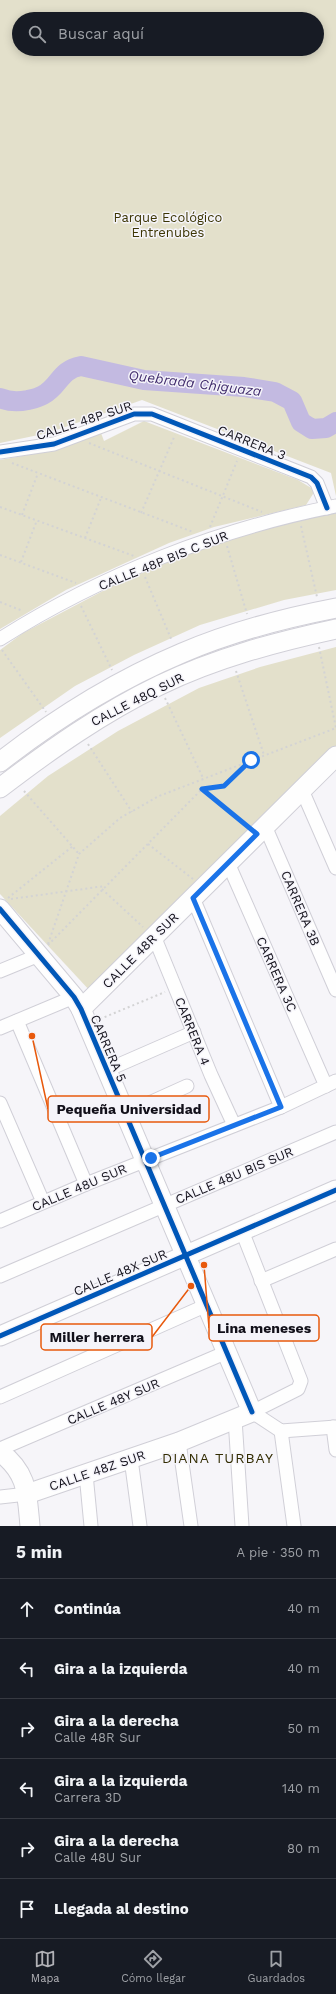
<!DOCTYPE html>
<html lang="es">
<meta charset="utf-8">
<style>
:root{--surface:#171b24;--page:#242831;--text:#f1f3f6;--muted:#9ea1a6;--line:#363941;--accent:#b1b1b6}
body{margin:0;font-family:"Work Sans",sans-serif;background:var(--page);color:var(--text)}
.stop{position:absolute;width:12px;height:12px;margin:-9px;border:3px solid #1a73e8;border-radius:50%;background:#fff}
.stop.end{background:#1a73e8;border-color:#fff;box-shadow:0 1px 4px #0008}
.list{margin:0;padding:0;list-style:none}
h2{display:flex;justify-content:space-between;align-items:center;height:52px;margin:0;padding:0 16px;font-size:17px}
h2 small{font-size:13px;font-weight:400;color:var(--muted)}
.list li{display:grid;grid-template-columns:26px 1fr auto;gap:12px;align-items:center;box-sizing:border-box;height:60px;padding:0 16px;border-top:1px solid var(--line)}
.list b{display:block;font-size:15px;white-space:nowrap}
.list p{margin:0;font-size:13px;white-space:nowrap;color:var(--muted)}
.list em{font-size:13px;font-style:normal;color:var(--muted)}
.icon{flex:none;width:22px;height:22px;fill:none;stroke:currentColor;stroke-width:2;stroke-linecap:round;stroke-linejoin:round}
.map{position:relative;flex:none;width:336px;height:1526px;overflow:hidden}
.search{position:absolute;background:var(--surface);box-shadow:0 2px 10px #0003;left:12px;right:12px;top:12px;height:44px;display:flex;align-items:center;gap:10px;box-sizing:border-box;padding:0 14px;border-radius:22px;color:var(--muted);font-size:15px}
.sheet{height:412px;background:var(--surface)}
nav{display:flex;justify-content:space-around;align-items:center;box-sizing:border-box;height:56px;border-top:1px solid var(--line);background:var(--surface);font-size:11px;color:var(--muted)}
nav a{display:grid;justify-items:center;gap:2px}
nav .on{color:var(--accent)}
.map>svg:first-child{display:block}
.green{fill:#e3e0cb;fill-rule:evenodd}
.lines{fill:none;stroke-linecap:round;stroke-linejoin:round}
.river{stroke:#c3bae1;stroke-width:20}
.street-casing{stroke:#d0cfd7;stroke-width:15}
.secondary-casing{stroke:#d0cfd7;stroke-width:21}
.path{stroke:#d3d3d4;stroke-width:2;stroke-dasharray:2 3;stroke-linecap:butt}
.street{stroke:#fefefe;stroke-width:13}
.secondary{stroke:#fefefe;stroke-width:19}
.cycleway-casing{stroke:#f5f4fa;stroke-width:8}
.cycleway{stroke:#0057b8;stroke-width:5}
.route{stroke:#1a73e8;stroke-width:5}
.labels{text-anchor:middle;stroke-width:3;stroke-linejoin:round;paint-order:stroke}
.park-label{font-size:13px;fill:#3c3503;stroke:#f5f4fa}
.street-label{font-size:13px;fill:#12101a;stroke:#f5f4fa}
.water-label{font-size:14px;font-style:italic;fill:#412c6d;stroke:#f5f4fa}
.neighbourhood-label{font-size:14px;letter-spacing:1px;fill:#322c01;stroke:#f5f4fa}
.leader{fill:none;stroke:#e8590c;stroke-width:1.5}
.callout-dot{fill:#e8590c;stroke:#f5f4fa;stroke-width:1.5}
.callout{fill:#f5f4fa;stroke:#e8590c;stroke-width:1.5}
.callout-label{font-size:14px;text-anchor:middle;font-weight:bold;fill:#12101a}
</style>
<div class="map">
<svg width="336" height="1526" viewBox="0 0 336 1526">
<rect width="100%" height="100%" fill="#f6f5f9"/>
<!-- green -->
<g class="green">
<path d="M0,0H336V496L331,473L142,400L48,433L0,443ZM19,19H317V49H19Z"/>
<polygon points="144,421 298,480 313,489 313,494 306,505 214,527 169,543 66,590 0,629 0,460 55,450 101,433 104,441"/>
<polygon points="336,510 336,590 284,600 200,625 134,655 75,686 0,738 0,650 23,633 118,583 216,542"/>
<polygon points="336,647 336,746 91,992 0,894 0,816 48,776 118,731 199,688 260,667"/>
</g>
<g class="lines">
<!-- river -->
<path class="river" d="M0,398C9,402 19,402 28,400C32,399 38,398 43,395C60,386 59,370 81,366L144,380L244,387L275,392L292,401L301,422L312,429L326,428L336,422"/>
<!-- street casing -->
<g class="street-casing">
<g id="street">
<polyline points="0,452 54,444 134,414 152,414 311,477 317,483 327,508"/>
<path d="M0,639C101,575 218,529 336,506"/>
<polyline points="302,790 336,868"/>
<polyline points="265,826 336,990"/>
<polyline points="228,863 326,1086"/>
<polyline points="193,898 281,1107"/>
<polyline points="154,936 211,1075 234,1125"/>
<polyline points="0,971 39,955"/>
<polyline points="17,1021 86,1184"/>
<polyline points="0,1028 74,997"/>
<polyline points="107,1070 194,1032"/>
<polyline points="0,1103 43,1202"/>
<polyline points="125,1114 187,1086"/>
<polyline points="0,1221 86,1184 281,1107 336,1081"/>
<polyline points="242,1231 301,1381 298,1389 252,1412"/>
<polyline points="0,1276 336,1132"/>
<polyline points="261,1281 336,1249"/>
<polyline points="0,1397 207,1305"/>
<polyline points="252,1412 281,1431 336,1427"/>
<polyline points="235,1419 242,1526"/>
<polyline points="333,1427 336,1450"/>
<polyline points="281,1431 294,1526"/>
<polyline points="179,1442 191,1526"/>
<polyline points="0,1449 227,1352"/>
<polyline points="131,1459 140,1526"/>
<polyline points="86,1474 91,1526"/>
<polyline points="0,1497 27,1494"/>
</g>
</g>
<!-- secondary casing -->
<g class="secondary-casing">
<g id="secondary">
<path d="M0,762C55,719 118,680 182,653C231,632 284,618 336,608"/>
<path d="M0,788C51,749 102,713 160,685C216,658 276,642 336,629"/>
<polyline points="0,909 74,997 81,1009 252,1412 179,1442 27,1494"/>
<polyline points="81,1009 336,756"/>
<polyline points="0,1336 336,1190"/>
<path d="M0,1452C28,1473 27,1494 30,1526"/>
</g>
</g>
<!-- path -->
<g class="path">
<polyline points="89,443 262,512"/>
<polyline points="12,463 193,532"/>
<polyline points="0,507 134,556"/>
<polyline points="141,513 175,435"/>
<polyline points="22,515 38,473"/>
<polyline points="301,526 317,597"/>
<polyline points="210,527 237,461"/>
<polyline points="85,538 101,498"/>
<polyline points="227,546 247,614"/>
<polyline points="0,555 76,583"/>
<polyline points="21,562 37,520"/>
<polyline points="145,577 172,641"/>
<polyline points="0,602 23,611"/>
<polyline points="81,606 112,670"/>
<polyline points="319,647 336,728"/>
<polyline points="2,650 46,712"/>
<polyline points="236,671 264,755"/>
<polyline points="165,698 203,778"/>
<polyline points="88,744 132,812"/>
<polyline points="202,789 246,825"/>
<polyline points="24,791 79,854"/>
<polyline points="148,844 193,879"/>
<polyline points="102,889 143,927"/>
<polyline points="8,898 73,846"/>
<polyline points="11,899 105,886"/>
<polyline points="48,944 79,854 120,818 159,796 336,728"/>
<polyline points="48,945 202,789 224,786 250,761"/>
<polyline points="100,1019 165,992"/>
</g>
<!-- street -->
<use href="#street" class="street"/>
<!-- secondary -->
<use href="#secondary" class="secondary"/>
<!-- cycleway casing -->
<g class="cycleway-casing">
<g id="cycleway">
<polyline points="0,452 54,444 134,414 152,414 311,477 317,483 327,508"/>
<polyline points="0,909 74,997 81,1009 252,1412"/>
<polyline points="0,1336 336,1190"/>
</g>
</g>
<!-- cycleway -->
<use href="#cycleway" class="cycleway"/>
</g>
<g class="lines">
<!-- route -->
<polyline class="route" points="151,1158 281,1107 193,898 257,834 202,789 224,786 251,760"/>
</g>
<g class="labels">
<!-- park labels -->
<g class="park-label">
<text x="168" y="222">Parque Ecológico<tspan x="168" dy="15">Entrenubes</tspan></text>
</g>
<!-- street labels -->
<g class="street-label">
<text transform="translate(84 420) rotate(-18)" y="5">CALLE 48P SUR</text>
<text transform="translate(252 442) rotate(22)" y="5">CARRERA 3</text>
<text transform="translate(163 560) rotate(-22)" y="5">CALLE 48P BIS C SUR</text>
<text transform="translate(137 699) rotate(-27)" y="5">CALLE 48Q SUR</text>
<text transform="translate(301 908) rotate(67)" y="5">CARRERA 3B</text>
<text transform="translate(140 950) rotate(-45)" y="5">CALLE 48R SUR</text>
<text transform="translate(277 974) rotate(66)" y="5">CARRERA 3C</text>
<text transform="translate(193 1031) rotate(68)" y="5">CARRERA 4</text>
<text transform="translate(109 1048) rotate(67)" y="5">CARRERA 5</text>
<text transform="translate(234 1175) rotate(-23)" y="5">CALLE 48U BIS SUR</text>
<text transform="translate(79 1187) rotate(-23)" y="5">CALLE 48U SUR</text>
<text transform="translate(120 1272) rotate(-23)" y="5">CALLE 48X SUR</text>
<text transform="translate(113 1401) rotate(-23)" y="5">CALLE 48Y SUR</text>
<text transform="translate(97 1470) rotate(-19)" y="5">CALLE 48Z SUR</text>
</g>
<!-- water labels -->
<g class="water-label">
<text transform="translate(195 383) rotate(7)" y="5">Quebrada Chiguaza</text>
</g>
<!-- neighbourhood labels -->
<g class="neighbourhood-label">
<text x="218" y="1463">DIANA TURBAY</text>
</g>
</g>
<!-- callouts -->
<path class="leader" d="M32 1036L48 1109M204 1265L209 1328M191 1286L152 1337"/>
<g class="callout-dot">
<circle cx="32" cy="1036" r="4"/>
<circle cx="204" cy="1265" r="4"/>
<circle cx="191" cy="1286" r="4"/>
</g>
<g class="callout">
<rect x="48" y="1096" width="161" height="26" rx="4"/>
<rect x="209" y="1315" width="110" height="26" rx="4"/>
<rect x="41" y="1324" width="111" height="26" rx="4"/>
</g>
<g class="callout-label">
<text x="129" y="1114">Pequeña Universidad</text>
<text x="264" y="1333">Lina meneses</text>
<text x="97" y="1342">Miller herrera</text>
</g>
</svg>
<div class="stop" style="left:251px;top:760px"></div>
<div class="stop end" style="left:151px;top:1158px"></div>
<div class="search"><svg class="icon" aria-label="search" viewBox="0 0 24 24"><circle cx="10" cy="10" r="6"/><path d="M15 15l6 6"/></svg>Buscar aquí</div>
</div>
<section class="sheet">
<h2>5 min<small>A pie · 350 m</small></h2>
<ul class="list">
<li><svg class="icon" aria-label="ahead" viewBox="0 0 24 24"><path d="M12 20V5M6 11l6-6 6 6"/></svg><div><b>Continúa</b></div><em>40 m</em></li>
<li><svg class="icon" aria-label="left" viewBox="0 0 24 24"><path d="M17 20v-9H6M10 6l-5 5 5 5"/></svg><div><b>Gira a la izquierda</b></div><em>40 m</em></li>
<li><svg class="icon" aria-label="right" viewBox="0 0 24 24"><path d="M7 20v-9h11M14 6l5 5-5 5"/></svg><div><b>Gira a la derecha</b><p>Calle 48R Sur</p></div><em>50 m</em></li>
<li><svg class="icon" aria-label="left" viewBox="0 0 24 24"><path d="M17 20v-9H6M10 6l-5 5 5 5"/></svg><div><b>Gira a la izquierda</b><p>Carrera 3D</p></div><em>140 m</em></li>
<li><svg class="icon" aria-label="right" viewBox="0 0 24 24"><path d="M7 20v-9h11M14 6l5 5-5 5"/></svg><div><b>Gira a la derecha</b><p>Calle 48U Sur</p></div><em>80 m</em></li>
<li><svg class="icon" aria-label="arrive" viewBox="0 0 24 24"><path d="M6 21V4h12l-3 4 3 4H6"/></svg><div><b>Llegada al destino</b></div></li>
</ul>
</section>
<nav>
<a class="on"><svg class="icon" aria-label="map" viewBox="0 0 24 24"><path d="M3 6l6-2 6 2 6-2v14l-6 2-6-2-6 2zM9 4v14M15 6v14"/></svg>Mapa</a>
<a><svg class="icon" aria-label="directions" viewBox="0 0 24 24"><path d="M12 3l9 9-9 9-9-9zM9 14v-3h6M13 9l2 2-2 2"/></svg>Cómo llegar</a>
<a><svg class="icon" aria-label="saved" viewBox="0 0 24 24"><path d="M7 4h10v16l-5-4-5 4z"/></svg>Guardados</a>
</nav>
